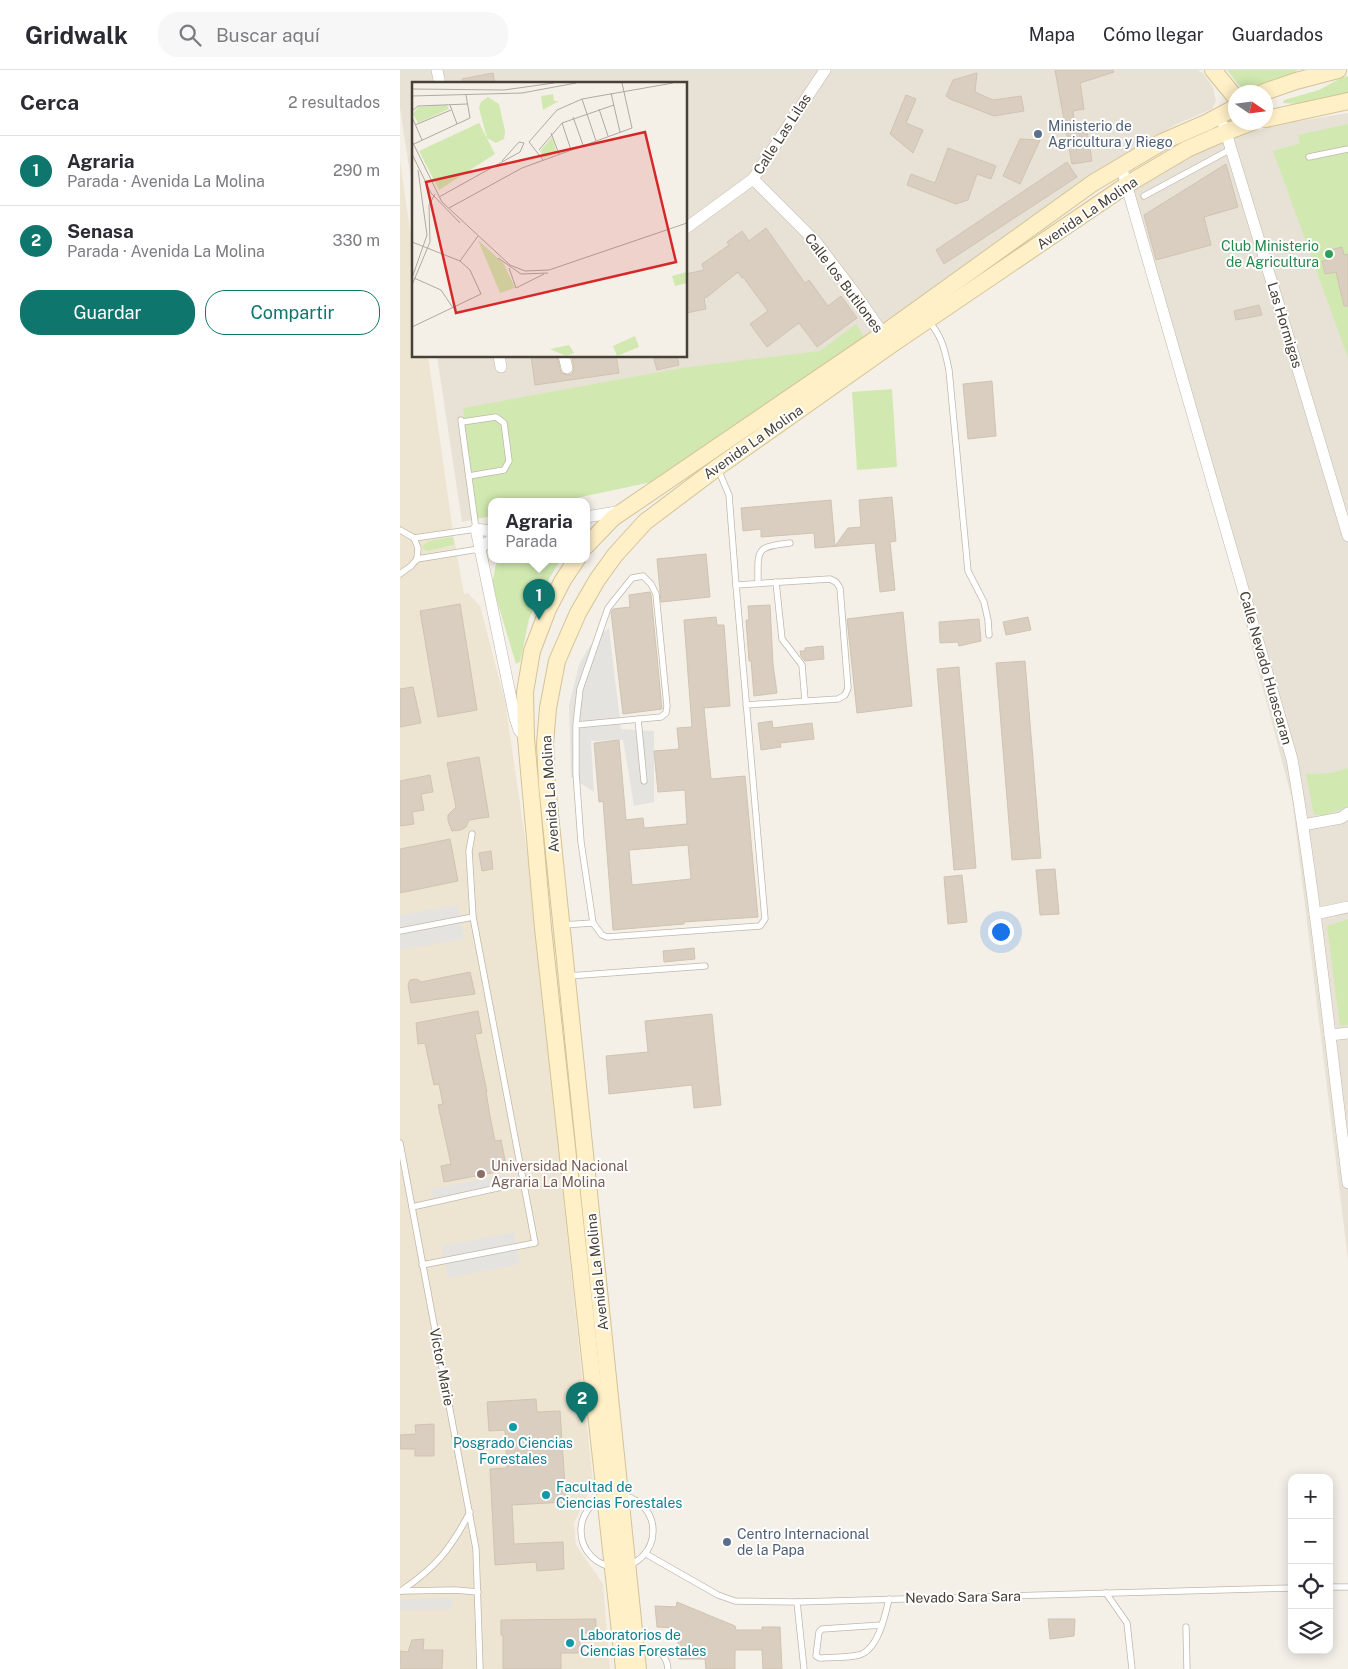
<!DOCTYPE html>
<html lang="es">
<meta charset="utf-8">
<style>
:root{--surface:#fff;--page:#f7f7f7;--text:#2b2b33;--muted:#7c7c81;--line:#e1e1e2;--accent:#0f766e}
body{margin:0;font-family:"Public Sans",sans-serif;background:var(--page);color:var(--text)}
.controls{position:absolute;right:15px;bottom:15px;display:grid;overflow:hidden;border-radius:10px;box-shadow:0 2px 12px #0003}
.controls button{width:45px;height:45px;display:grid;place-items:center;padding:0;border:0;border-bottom:1px solid var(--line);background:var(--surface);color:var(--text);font:25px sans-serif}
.compass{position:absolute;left:828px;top:15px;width:45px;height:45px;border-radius:50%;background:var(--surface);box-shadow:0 2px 12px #0003;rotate:103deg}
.you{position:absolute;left:600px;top:861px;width:18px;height:18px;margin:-12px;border:4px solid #fff;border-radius:50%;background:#1a73e8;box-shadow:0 0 0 8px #1a73e833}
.badge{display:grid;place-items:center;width:32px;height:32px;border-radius:50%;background:var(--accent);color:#fff;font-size:16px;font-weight:700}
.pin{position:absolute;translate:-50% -41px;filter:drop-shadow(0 1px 2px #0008)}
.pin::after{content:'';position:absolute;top:26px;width:18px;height:15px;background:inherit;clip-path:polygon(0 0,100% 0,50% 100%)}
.popup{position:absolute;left:88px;top:428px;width:102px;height:65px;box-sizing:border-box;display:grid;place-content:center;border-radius:10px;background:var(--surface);filter:drop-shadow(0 1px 4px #0005);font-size:16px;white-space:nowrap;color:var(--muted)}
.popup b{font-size:19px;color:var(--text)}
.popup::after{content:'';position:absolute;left:50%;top:100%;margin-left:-10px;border:10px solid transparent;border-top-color:var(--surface)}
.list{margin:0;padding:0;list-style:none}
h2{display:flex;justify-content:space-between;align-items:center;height:65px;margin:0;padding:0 20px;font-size:21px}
h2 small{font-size:16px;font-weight:400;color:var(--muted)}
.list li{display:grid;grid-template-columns:32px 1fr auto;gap:15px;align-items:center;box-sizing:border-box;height:70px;padding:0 20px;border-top:1px solid var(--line)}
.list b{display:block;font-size:19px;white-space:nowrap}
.list p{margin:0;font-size:16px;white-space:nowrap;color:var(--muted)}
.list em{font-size:16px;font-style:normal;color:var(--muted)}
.actions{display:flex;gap:10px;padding:15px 20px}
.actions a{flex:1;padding:11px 0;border:1px solid var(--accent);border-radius:20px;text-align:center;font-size:18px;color:var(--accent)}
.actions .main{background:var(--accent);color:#fff}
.icon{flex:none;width:28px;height:28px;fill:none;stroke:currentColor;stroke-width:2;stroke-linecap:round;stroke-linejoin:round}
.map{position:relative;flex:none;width:948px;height:1599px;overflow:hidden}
header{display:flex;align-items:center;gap:30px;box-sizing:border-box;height:70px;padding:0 25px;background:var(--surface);border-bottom:1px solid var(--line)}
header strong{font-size:24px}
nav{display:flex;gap:28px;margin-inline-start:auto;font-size:18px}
.search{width:350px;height:45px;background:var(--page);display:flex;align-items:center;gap:12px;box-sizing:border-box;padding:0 18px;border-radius:20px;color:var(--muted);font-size:19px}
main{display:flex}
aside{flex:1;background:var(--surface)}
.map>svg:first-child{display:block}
.residential{fill:#e8e2d6}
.education{fill:#ede5d1}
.green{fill:#d1e9b0}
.parking{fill:#e5e3e0}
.building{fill:#d9cec0;stroke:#d1c3b0;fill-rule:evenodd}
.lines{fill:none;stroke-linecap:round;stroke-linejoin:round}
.service-casing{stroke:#c0b7aa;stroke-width:7}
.minor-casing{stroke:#c0b7aa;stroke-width:12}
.secondary-casing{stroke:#d4c397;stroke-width:18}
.service{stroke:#fff;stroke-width:5.5}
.minor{stroke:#fff;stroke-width:11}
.secondary{stroke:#fff0c7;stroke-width:16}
.service-dot{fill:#5c6f8a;stroke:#fff;stroke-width:2}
.leisure-dot{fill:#2e9e5b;stroke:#fff;stroke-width:2}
.education-dot{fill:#8d6e63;stroke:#fff;stroke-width:2}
.culture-dot{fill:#0f9aa8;stroke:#fff;stroke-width:2}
.labels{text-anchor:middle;stroke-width:4;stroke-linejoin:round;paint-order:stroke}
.service-label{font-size:14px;fill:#4e5e75;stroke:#fff;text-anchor:start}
.street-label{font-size:14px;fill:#474036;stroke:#fff}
.leisure-label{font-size:14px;fill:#27864d;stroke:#fff;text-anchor:end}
.education-label{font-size:14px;fill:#785e54;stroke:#fff;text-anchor:start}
.culture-label{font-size:14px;fill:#0d838f;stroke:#fff;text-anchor:start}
.inset-road{fill:none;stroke:#afaaa1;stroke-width:1}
.view{fill:#d62828;fill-opacity:0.15;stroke:#d62828;stroke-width:2.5}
.inset-edge{fill:none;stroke:#474036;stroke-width:2.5}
</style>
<header>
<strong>Gridwalk</strong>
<div class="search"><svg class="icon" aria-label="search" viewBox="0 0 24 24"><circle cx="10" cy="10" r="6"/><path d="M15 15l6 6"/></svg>Buscar aquí</div>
<nav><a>Mapa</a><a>Cómo llegar</a><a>Guardados</a></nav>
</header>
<main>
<aside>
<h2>Cerca<small>2 resultados</small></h2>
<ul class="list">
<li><span class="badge">1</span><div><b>Agraria</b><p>Parada · Avenida La Molina</p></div><em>290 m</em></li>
<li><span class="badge">2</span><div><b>Senasa</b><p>Parada · Avenida La Molina</p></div><em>330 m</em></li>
</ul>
<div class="actions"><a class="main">Guardar</a><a>Compartir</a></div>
</aside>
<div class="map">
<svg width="948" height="1599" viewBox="0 0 948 1599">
<rect width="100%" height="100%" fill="#f4f0e8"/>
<!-- residential -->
<g class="residential">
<polygon points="0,0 797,0 803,3 813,17 816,31 812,39 777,54 742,74 256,411 162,431 92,431 91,446 62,452 37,286 286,286 286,14 14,14 14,130 0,38"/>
<polygon points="948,43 948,1190 892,729 731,118 816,71 881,54"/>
</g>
<!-- education -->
<polygon class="education" points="0,91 14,187 14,286 28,286 53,462 64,524 68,523 80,536 105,631 129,795 193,1413 174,1453 176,1475 203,1514 210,1599 0,1599"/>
<!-- green -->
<g class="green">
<path d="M827,0H898L857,22C843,24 835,10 827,0Z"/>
<polygon points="948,6 948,24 899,34 883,33 884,30 919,20 943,7"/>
<polygon points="948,54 948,288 873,81 900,73 898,65"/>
<polygon points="456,254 464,267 256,411 162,431 92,431 91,446 77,449 63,338 281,298 420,281"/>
<polygon points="492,319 497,397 457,400 452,322"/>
<polygon points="53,467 54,475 28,481 23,479 23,475 29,471"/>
<polygon points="97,489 161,489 143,519 129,549 120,592 116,594 92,514"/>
<polygon points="948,698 948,737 925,745 914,745 906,704 931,703"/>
<polygon points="948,849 948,955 940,956 927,856"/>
</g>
<!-- parking -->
<g class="parking">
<polygon points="209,558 221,659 254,661 254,732 234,736 223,670 191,671 194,722 171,707 169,635 179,595 186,582 196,568"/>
<polygon points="58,835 64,869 0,880 0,845"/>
<polygon points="104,1105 106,1114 33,1129 31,1119"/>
<polygon points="114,1162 120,1194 48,1208 42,1176"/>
<polygon points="52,1528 52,1539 0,1540 0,1529"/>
</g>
<!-- building -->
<g class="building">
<polygon points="655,0 713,0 714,2 680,13 684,39 673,41 676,63 687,61 692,91 672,94"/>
<polygon points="93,3 95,14 63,14 62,9"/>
<polygon points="577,3 575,22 593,30 621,26 624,41 594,46 550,29 546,26 553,10"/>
<polygon points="506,25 516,29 506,53 523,60 513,83 490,64"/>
<polygon points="620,69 640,70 620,114 603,106"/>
<polygon points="548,78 596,96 591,109 577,104 568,130 556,134 507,115 511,104 535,113"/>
<polygon points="667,92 677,107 544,194 536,180"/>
<polygon points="826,94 838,137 804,147 811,175 756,190 744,145"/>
<polygon points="366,158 405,213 409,210 428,236 441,226 457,248 417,277 399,253 367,277 350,254 368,241 343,207 342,208 338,202 307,227 304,228 306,239 286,243 286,204 304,200 302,194 329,175 327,172 342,161 349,171"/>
<polygon points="942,177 944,185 948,184 948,236 944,236 936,202 925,204 922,191 932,189 930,180"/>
<polygon points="859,235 862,245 836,250 834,241"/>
<polygon points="131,286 157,286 161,303 168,305 172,304 174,300 172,286 216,286 219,303 135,315"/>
<polygon points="266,286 277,286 279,295 257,300 254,289"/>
<polygon points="592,311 596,366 568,369 563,314"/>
<polygon points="492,427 496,471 490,472 495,520 480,522 475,473 415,478 414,463 361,467 361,459 343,461 341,438 431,430 435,476 448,458 461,457 459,430"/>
<polygon points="306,484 310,527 261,532 257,489"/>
<polygon points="250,522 251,525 262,639 223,644 211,542 213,539 230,537 229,525"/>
<polygon points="60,534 77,640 38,647 20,541"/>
<polygon points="370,535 373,594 377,623 354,626 351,591 349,591 346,550 349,550 348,536"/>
<polygon points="503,542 512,636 457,643 447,549"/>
<path d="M316,547L317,555H324L330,636L304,638L311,709L345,706L358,847L284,852V854L213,860L203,731L199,732L194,673L219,670L226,750L243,748L244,758L287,754L285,720L258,722L254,681L279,679L277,658L292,657L284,550ZM288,775L291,809L232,815L229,780Z"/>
<polygon points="628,547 631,560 606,565 603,552"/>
<polygon points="579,549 581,571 559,576 558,572 540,573 539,552"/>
<polygon points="423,576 424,589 405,591 401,586 400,581 405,581 405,578"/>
<polygon points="625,591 641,788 612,790 596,593"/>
<polygon points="559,597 576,798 554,800 537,599"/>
<polygon points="13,617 21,653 0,657 0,619"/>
<polygon points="372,651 373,658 412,653 414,669 380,673 381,677 361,680 358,653"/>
<polygon points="79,687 89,747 69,750 66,757 61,760 52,761 48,751 48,745 56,737 47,693"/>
<polygon points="30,705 33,722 21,724 24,740 12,742 14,754 0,756 0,711"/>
<polygon points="50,769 58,811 0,823 0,779"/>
<polygon points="91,781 93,799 82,801 79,783"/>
<polygon points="655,799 659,844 640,845 636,800"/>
<polygon points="562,805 567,852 548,854 544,807"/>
<polygon points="294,878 295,889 264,892 263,881"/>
<polygon points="70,902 75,924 11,933 8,915 10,910 17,909 21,912"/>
<polygon points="78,941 82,963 75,964 87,1022 86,1022 90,1046 95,1071 101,1070 107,1100 44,1112 41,1096 51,1094 38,1035 43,1034 39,1014 34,1015 25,973 18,974 16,953"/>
<polygon points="312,944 321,1035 294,1038 292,1015 209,1024 206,986 248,982 245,951"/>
<polygon points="136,1329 137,1342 160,1341 166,1432 112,1435 114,1474 163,1472 164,1499 137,1501 136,1492 95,1495 90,1399 107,1398 105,1360 89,1361 87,1332"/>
<polygon points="34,1354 34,1386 15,1386 15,1379 0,1379 0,1365 16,1364 15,1355"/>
<polygon points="277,1532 335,1556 336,1560 362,1560 362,1557 380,1557 382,1599 363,1599 362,1580 335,1580 335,1599 306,1599 305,1589 279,1589 277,1558 257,1557 255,1536 276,1537"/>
<polygon points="196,1549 196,1563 180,1563 180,1583 161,1583 161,1599 103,1599 103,1565 101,1565 101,1550"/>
<polygon points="648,1549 675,1549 674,1566 650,1569"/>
<polygon points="24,1569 23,1580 43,1580 42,1599 0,1599 0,1581 8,1582 12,1570"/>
</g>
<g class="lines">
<!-- service casing -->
<g class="service-casing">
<g id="service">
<polyline points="866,31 870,46"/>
<polyline points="909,87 948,79"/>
<polyline points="744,126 831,79"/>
<path d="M528,251C542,265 545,281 549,300L568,501L584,532L588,550L589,565"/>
<polyline points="62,352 96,347 104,353 109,391 104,400 69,406"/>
<polyline points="318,399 329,425 336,515"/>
<polyline points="0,460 14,468 76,459 61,350"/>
<polyline points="14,468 18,478 17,489"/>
<polyline points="0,504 11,496 17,489 79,479"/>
<polyline points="376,512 382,569 402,595 405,630"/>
<path d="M358,513C358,479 355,477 390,473"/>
<polyline points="238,649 244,711"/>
<polyline points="193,853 202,865 207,867 360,856 365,849 336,515 430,509 436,512 440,518 448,618 445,625 438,629 346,635"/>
<polyline points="162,855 193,853 181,772 176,703 176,655 180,619 208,538 232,508 243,506 251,514 256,524 267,636 266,643 261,647 176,655"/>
<polyline points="0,861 73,847"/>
<polyline points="168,906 305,896"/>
<polyline points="0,1073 76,1479 80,1599"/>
<polyline points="12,1137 124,1112"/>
<polyline points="22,1195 135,1173 73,847 69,781 72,764"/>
<circle cx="217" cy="1461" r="36"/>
<polyline points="246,1484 318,1525 335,1531 397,1532 892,1518"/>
<polyline points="929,1517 948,1517"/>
<path d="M1,1521C36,1497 50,1480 70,1442"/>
<polyline points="1,1521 55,1520 78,1522"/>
<polyline points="706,1523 727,1553 732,1599"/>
<polyline points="397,1532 404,1599"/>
<path d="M482,1555L422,1559L419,1562L416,1586L420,1588C432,1587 447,1588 459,1585C478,1580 485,1546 489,1529"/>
<polyline points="786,1557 787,1599"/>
<path d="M237,1579C254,1579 266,1579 268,1599"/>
</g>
</g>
<!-- minor casing -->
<g class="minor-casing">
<g id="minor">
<polyline points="37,0 40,14"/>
<polyline points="824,56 876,226 948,466"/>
<path d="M721,96L892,689C916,829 930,972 948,1113"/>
<polyline points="353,109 416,172 454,222 486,268"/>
<polyline points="286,158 353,109 425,0"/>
<polyline points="99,286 101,297"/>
<polyline points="164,286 167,298"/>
<polyline points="186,447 222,441"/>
<polyline points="92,461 76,459 115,648 119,660 125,667"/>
<polyline points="79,479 92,469"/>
<polyline points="903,755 941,748 948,743"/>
<polyline points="915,844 948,837"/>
<polyline points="930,965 948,963"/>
</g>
</g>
<!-- secondary casing -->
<g class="secondary-casing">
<g id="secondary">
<polyline points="813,0 836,28"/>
<polyline points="864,22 896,11 938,0"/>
<polyline points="866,49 948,31"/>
<polyline points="186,476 213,448 483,264 693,113 762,72 808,52 836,37"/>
<polyline points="177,489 163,510 148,539 132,581 125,622 126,668 143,858 224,1599"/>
<polyline points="238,1599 147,715 145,674 148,638 157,591 178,543 197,510 215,485 245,452 318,397 491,275 728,114 787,79 826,62 852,52"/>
</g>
</g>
<!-- service -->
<use href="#service" class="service"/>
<!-- minor -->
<use href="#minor" class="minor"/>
<!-- secondary -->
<use href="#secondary" class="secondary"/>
</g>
<!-- markers -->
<g class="service-dot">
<circle cx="638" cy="64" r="5"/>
<circle cx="327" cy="1472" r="5"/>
</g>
<circle class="leisure-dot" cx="929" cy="184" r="5"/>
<circle class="education-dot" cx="81" cy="1104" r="5"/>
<g class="culture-dot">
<circle cx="113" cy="1357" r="5"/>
<circle cx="146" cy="1425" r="5"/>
<circle cx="170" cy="1573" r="5"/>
</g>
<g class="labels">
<!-- service labels -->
<g class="service-label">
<text x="648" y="61">Ministerio de<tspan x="648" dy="16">Agricultura y Riego</tspan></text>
<text x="337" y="1469">Centro Internacional<tspan x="337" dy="16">de la Papa</tspan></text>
</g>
<!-- street labels -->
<g class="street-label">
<text transform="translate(382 64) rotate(-57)" y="5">Calle Las Lilas</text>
<text transform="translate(687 143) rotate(-34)" y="5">Avenida La Molina</text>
<text transform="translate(444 213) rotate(53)" y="5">Calle los Butilones</text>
<text transform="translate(885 255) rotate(73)" y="5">Las Hormigas</text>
<text transform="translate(353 372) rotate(-35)" y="5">Avenida La Molina</text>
<text transform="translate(866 598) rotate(74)" y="5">Calle Nevado Huascaran</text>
<text transform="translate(150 724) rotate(-94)" y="5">Avenida La Molina</text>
<text transform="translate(197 1202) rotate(-96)" y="5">Avenida La Molina</text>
<text transform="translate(42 1297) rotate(79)" y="5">Víctor Marie</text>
<text transform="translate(563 1527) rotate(-1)" y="5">Nevado Sara Sara</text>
</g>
<!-- leisure labels -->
<g class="leisure-label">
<text x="919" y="181">Club Ministerio<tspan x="919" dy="16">de Agricultura</tspan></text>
</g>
<!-- education labels -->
<g class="education-label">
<text x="91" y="1101">Universidad Nacional<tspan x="91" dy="16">Agraria La Molina</tspan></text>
</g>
<!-- culture labels -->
<g class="culture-label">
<text x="113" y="1378" text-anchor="middle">Posgrado Ciencias<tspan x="113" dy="16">Forestales</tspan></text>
<text x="156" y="1422">Facultad de<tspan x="156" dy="16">Ciencias Forestales</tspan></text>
<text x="180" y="1570">Laboratorios de<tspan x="180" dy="16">Ciencias Forestales</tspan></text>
</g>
</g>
<!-- overview -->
<g transform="translate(12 12)">
<rect width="275" height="275" fill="#f4f0e8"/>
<path d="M141,12L142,19H147L131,28L129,14ZM76,15L87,22L93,49L92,57L84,61L75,56L67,26L69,20ZM35,23L37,27L6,41L1,32L6,25ZM67,41L83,72L27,108L7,69ZM140,55L145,71L132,76L128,69ZM66,158L92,182L103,206L88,211ZM275,190V201L263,204L260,194ZM223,254L227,265L205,274L201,264ZM157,263L162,271L154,274L138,267Z" fill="#d1e9b0"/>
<path class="inset-road" d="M0,7L92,8L142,1M199,11L208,50M0,14L110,11L164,1M170,17L184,59M38,23L45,42M187,27L196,54M0,29L6,24L55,22M0,35L10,58M161,35L171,63M150,41L159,68M3,43L39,28M139,51L147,72M0,59L30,120L98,183L113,189L137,188L275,141M2,62L58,36L54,13M127,68L150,41L202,23M0,72L19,111L48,141M131,78L117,60L145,28L170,17L261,1M27,115L108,70L112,61L107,60L90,79M37,126L110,86L220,46L210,1M0,160L48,179L58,188L69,212L0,245M86,176L109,192L136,191M48,179L66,154M97,186L104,206L132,192M0,196L15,153L6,88M2,196L29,208L41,226M0,203L18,160L17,123L23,112"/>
<path class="view" d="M233,50L264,180L44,231L14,100Z"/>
<rect width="275" height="275" class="inset-edge"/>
</g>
</svg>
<div class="controls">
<button>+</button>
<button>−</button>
<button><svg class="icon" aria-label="locate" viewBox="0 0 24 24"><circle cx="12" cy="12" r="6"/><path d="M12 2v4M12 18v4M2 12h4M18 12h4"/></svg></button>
<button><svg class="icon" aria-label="layers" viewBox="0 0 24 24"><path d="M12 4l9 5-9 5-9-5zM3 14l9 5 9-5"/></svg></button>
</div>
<svg class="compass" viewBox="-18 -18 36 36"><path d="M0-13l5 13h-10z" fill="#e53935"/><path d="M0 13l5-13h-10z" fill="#7c7c81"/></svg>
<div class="you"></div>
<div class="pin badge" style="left:139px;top:550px">1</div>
<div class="popup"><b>Agraria</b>Parada</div>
<div class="pin badge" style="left:182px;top:1353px">2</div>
</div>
</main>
